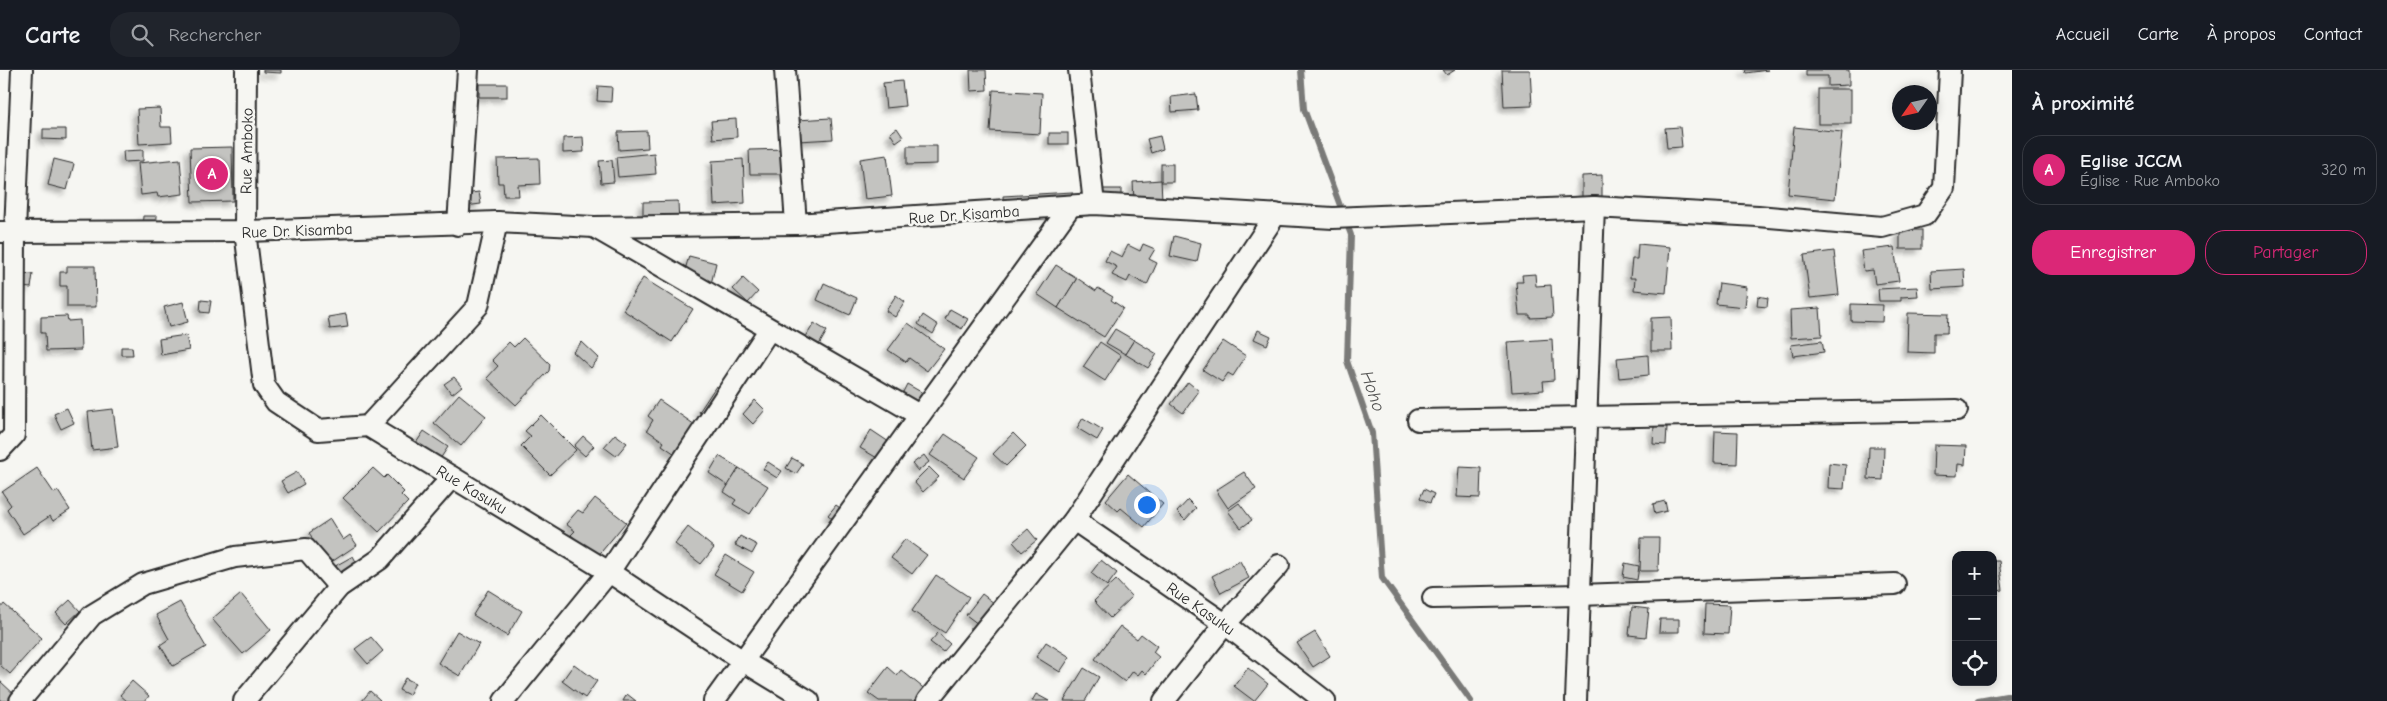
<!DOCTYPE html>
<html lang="fr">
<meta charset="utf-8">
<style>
:root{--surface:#171b24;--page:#20242c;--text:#f1f3f6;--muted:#9ea1a6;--line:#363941;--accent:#db2777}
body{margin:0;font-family:"Comic Neue",sans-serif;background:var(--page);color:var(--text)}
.controls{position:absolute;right:15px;bottom:15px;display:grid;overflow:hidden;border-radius:10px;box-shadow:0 2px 8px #0003}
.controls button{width:45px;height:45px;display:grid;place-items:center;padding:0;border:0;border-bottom:1px solid var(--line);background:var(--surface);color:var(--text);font:25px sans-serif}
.compass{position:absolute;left:1892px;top:15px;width:45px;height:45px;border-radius:50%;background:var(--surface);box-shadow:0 2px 8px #0003;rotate:236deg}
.you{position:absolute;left:1146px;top:434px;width:18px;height:18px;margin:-12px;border:4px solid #fff;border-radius:50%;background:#1a73e8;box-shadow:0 0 0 8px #1a73e833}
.badge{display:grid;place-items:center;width:32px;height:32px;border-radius:50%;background:var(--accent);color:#fff;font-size:16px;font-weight:700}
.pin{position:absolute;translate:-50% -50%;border:2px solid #fff;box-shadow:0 1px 5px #0006}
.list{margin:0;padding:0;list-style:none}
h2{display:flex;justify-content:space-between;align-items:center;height:65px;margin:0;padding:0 20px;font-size:21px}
h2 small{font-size:16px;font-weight:400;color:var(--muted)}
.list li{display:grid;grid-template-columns:32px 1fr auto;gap:15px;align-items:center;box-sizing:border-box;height:70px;margin:0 10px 10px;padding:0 10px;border:1px solid var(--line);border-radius:20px}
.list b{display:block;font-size:19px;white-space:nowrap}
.list p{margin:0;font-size:16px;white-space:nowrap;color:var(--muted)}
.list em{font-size:16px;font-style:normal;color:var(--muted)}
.actions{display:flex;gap:10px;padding:15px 20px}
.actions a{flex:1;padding:11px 0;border:1px solid var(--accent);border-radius:20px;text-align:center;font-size:18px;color:var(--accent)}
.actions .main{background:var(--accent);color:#fff}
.icon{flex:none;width:28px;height:28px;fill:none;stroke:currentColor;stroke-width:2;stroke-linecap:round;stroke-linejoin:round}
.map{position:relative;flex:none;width:2012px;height:631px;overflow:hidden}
header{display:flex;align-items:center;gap:30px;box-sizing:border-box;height:70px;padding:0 25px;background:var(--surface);border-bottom:1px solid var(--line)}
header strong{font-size:24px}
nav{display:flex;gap:28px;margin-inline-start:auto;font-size:18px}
.search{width:350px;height:45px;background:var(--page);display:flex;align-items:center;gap:12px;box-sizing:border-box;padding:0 18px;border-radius:20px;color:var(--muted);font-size:19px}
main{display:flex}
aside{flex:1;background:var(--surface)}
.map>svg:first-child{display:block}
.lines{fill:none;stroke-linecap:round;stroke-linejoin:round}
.stream{stroke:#7a7a78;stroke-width:6}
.building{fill:#c3c3c0;stroke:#2b2b2b;filter:url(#shadow)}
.minor-casing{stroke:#2b2b2b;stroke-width:24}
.minor{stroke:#f6f6f2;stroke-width:20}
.labels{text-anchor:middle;stroke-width:5;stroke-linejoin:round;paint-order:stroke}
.street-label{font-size:16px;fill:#2b2b2b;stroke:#f6f6f2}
.water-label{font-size:18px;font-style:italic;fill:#525251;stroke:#f6f6f2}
</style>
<header>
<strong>Carte</strong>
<div class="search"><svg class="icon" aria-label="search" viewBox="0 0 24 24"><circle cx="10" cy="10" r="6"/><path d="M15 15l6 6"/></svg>Rechercher</div>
<nav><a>Accueil</a><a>Carte</a><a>À propos</a><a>Contact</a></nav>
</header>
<main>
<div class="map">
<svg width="2012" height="631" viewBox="0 0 2012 631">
<defs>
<filter id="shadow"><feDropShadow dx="-4.5" dy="4.5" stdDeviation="2.5" flood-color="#0004"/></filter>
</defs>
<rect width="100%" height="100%" fill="#f6f6f2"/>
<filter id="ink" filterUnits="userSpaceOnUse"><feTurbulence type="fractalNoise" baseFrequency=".02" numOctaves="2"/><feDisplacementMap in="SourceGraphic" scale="10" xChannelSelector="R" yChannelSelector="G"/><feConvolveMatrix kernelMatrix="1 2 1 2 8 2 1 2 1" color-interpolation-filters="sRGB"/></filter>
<g filter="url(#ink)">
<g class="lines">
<!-- stream -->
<g class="stream">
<polyline points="1301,0 1304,39 1351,165 1347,291 1372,363 1382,508 1471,631"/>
<polyline points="1978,631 2012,625"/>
</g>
</g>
<!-- building -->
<g class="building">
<polygon points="263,0 281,0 281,3 263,2"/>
<polygon points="970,0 986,0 987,20 971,21"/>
<polygon points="1443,0 1455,0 1447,5"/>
<polygon points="1502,0 1530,0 1532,36 1504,37"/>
<polygon points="1745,0 1768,0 1746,3"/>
<polygon points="1806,0 1849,0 1849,15 1828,16 1828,6 1806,6"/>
<polygon points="902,11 905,36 886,38 883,13"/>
<rect x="479" y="14" width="28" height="13"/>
<polygon points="598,16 612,17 611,32 597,31"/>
<rect x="1818" y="19" width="33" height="35"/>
<polygon points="993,20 1042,23 1040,64 990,61"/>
<polygon points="1196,24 1198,40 1172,42 1171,27"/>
<polygon points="160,38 161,57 171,57 172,72 139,74 137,39"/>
<polygon points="831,48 833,69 798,71 797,50"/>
<polygon points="736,49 737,67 713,69 711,51"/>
<polygon points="1680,57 1682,77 1667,78 1665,58"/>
<polygon points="1794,57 1842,62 1835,129 1788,124"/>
<polygon points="897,58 903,67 896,72 890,63"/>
<polygon points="43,59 66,59 66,70 43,69"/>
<polygon points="647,61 648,78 619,80 618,62"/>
<rect x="1049" y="63" width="19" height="11"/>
<polygon points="1160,66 1163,79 1151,83 1147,69"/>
<polygon points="583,67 584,82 563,83 563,68"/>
<polygon points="907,76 937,76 937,94 907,95"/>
<polygon points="232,77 233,131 192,132 190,78"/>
<polygon points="787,79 787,104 750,104 749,80"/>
<polygon points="143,80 143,91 124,92 123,81"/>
<polygon points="654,83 656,104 618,107 616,87"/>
<polygon points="887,85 892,126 865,129 860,89"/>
<polygon points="539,88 540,114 518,115 519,126 504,126 503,113 498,113 497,89"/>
<polygon points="54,89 74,94 67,120 48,115"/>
<polygon points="180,89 183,124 158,127 157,123 141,125 138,93"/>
<polygon points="743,89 745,133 714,135 712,91"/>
<polygon points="612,90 614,112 601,113 599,91"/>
<rect x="1161" y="94" width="12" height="18"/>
<polygon points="1602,105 1602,131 1582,132 1582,106"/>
<polygon points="1161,110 1162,129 1134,131 1133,112"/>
<polygon points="1103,119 1121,119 1121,137 1105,138"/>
<polygon points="479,122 481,134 465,136 464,124"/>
<polygon points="1072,122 1074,143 1004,146 1003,126"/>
<polygon points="678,131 679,154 643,155 643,132"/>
<polygon points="143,146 157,146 156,161 142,160"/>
<rect x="1900" y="160" width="22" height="19"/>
<polygon points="1174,166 1201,173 1197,192 1170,186"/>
<polygon points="1143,174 1155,179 1149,189 1157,193 1147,215 1130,206 1127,212 1112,205 1117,197 1105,191 1110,181 1122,187 1128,175 1140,181"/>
<polygon points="1638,174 1670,177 1666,223 1634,220 1635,208 1630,208 1632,189 1637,189"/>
<polygon points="1894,177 1899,211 1875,214 1873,200 1864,201 1861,181"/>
<polygon points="1834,181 1839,225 1810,228 1804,185"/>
<polygon points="689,186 716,193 711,214 683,207"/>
<polygon points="1056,195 1077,208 1058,238 1037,224"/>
<polygon points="67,196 95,196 96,237 67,237 67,216 60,216 60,202 67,202"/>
<polygon points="1964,199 1965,217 1932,219 1931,201"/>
<polygon points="22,203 33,204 31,218 21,217"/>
<polygon points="1535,204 1536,216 1551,215 1553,247 1530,248 1530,245 1519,245 1516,212 1523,212 1522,205"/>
<polygon points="643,208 693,239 672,272 623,240"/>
<polygon points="743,208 758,222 748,233 733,219"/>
<polygon points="1077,208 1096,221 1098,218 1113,227 1111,230 1123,238 1104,267 1058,238"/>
<polygon points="824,213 857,228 850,245 817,230"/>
<polygon points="1719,213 1747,217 1745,237 1716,234"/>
<polygon points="1917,217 1918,226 1901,227 1901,231 1879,231 1878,219"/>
<polygon points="896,225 905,232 895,247 886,241"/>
<polygon points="1758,226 1768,228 1767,237 1757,236"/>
<polygon points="201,230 211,231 209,243 200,242"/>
<polygon points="183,232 188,252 169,257 164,237"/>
<polygon points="1851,234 1883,235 1882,252 1851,251"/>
<polygon points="1820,238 1822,266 1791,268 1790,240"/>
<polygon points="950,239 968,249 962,259 945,249"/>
<polygon points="1908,243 1948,244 1947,263 1934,263 1934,283 1907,282"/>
<polygon points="346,244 348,257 330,259 328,247"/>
<polygon points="923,245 938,255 933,264 918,254"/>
<polygon points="67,246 68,251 80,250 81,280 46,281 45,263 41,263 41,247"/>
<polygon points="1671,247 1672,281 1651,281 1651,248"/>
<polygon points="814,253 827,261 816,280 803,272"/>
<polygon points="908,253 944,279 927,301 909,288 906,292 888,280"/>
<polygon points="1115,259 1134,270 1125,284 1106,273"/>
<polygon points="1258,260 1271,266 1267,275 1254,269"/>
<polygon points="186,265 189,280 161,285 159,269"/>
<polygon points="523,268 550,294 549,301 516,335 487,308 498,296 492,290 509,272 514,277"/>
<polygon points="1552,269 1554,310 1543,311 1544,320 1512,322 1508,272"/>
<polygon points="1134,270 1157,284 1148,298 1125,284"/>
<polygon points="1223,271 1246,286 1233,306 1228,303 1222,312 1203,300"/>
<polygon points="1822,271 1824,282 1793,286 1791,275"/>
<polygon points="582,272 599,288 591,298 573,282"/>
<polygon points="1100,272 1121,286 1105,311 1083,297"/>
<polygon points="121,277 132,277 133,285 121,285"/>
<polygon points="1648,285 1649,305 1619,308 1617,288"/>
<polygon points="454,307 462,316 452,324 444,314"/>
<polygon points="1188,312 1199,321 1183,343 1171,334"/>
<polygon points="907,314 937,331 929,344 900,328"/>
<polygon points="716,316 732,328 715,353 699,342"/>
<polygon points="459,324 486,346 461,376 434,353"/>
<polygon points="659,330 698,357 678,386 662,375 664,372 647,360 653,350 648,346"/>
<polygon points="755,330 765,340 753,354 743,344"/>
<polygon points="67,338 74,353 61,359 54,344"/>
<polygon points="113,339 118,377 92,380 88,342"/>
<polygon points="541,345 576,380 550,405 521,376 531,366 525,361"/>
<polygon points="1083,348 1103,360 1097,370 1077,358"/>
<polygon points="1654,356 1667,357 1666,375 1653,374"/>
<polygon points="871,360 889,372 879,389 860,378"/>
<polygon points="424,361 448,377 438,392 414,376"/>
<polygon points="1715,361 1738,362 1737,394 1714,393"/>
<polygon points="1013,363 1026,376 1006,396 993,384"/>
<polygon points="615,364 627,373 616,386 604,377"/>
<polygon points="945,364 979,387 964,408 930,385"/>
<polygon points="583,366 594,376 585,386 574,376"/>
<polygon points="1934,375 1966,376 1965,395 1958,394 1957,406 1933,405"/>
<polygon points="1869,377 1884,377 1883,410 1868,409"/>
<polygon points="924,385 929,392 918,401 912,394"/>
<polygon points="719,386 739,398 728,416 709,403"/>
<polygon points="792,388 803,394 796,404 786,398"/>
<polygon points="768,392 782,401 777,408 763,399"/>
<polygon points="1829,393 1846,395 1844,419 1828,418"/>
<polygon points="929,397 939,407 923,422 914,412"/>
<polygon points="1459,397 1481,398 1480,428 1457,427"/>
<polygon points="37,398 54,423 58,421 70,440 53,451 50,446 23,464 7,439 11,435 2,422"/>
<polygon points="373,398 384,408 387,405 404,422 401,425 408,432 379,462 343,428"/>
<polygon points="739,398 768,416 750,444 733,434 736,430 724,422"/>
<polygon points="297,402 304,414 288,423 281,411"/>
<polygon points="1244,402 1256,419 1228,438 1216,420"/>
<polygon points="1128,404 1163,434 1144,457 1121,438 1118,441 1106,430"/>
<polygon points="1424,419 1434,424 1430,433 1420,428"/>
<polygon points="595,428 626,452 597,487 571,465 575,461 566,454 578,440 583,443"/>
<polygon points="1188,430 1196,438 1185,450 1177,442"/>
<polygon points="1665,431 1667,441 1655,444 1653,434"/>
<polygon points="1239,433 1252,450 1241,458 1228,441"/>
<polygon points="836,435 847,443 839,454 828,445"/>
<polygon points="330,449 343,470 350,465 357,475 327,495 306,472 312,467 309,463"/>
<polygon points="688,457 714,478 701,494 675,474"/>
<polygon points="1028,459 1037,470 1022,482 1013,472"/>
<polygon points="740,466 757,475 752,484 735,475"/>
<polygon points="1641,468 1659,468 1658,501 1640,501"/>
<polygon points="905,469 927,485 912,504 891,488"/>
<polygon points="726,485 754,502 742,521 714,504"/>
<polygon points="353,486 360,499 337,512 330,499"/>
<polygon points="1101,490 1117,503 1107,516 1091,503"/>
<polygon points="1240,491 1249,508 1221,523 1212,506"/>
<polygon points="1993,491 1999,491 2003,520 1993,522"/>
<polygon points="1625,493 1639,496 1637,510 1623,507"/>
<polygon points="936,505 969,527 945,563 912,541"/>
<polygon points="1116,510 1132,527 1110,548 1094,531"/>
<polygon points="488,520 522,541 507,566 473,545"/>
<polygon points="241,524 271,560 243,584 212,549"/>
<polygon points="982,524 998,536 982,557 966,545"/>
<polygon points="70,530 80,541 66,554 56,543"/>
<polygon points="180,532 206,577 173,596 160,575 169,569 156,545"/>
<polygon points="4,534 42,568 10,604 0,595 0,539"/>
<polygon points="1705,534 1730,535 1728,564 1704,563"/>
<polygon points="1632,537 1649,539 1646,567 1629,565"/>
<polygon points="1660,549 1679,549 1679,562 1659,562"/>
<polygon points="1120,556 1137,569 1141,564 1157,576 1153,582 1159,587 1146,604 1142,600 1138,605 1133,601 1125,612 1095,589"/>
<polygon points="457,561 479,574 460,606 438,593"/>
<polygon points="1315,562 1330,586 1313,597 1297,573"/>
<polygon points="938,563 950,574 943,582 930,572"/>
<polygon points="371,567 383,581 368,594 355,579"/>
<polygon points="1046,572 1070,587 1060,602 1036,587"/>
<polygon points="574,594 597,611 585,628 562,611"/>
<polygon points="888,597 897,605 901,600 927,621 919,631 879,631 868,623"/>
<polygon points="1084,598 1099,607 1085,631 1064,631"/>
<polygon points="1248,598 1268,614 1254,631 1234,616"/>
<polygon points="405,608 415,613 409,625 399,620"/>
<polygon points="0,611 15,625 10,631 0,631"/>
<polygon points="132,611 149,626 145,631 127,631 120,625"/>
<polygon points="370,621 380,630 379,631 362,631"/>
<polygon points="627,624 636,631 623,631"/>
<polygon points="1036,624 1049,631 1032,631"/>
</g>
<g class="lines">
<!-- minor casing -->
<g class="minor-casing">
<g id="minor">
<polyline points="246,0 245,161 264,315 276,332 318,360 368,356 609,502 743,591 809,631"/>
<polyline points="785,0 796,154"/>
<polyline points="1079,0 1094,134"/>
<polyline points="458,155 468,0"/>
<polyline points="594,157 919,345"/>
<polyline points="0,162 245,161 497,152 594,157 796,154 1094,134 1333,148 1594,137 1758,146 1882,157 1925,145 1944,118 1950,0"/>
<polyline points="1418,350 1957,340"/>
<polyline points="368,356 478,236 497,152"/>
<polyline points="0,380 14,365 15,161 22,0"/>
<polyline points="1074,450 1225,554 1325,631"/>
<polyline points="1433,528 1579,525 1895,514"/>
<polyline points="20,631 92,545 143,514 235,487 306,479 339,517"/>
<polyline points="244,631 339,517 380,489 452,407"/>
<polyline points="504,631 609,502 769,260"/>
<polyline points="714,631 1070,137"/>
<polyline points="927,631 1074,450 1276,144"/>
<polyline points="1164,631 1225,554 1279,495"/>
<polyline points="1576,631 1594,137"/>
</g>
</g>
<!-- minor -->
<use href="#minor" class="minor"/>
</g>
</g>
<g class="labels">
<!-- street labels -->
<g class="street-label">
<text transform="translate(246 81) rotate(-89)" y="6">Rue Amboko</text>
<text transform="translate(964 144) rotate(-4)" y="6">Rue Dr. Kisamba</text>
<text transform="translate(297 160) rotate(-2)" y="6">Rue Dr. Kisamba</text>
<text transform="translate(472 419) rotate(31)" y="6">Rue Kasuku</text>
<text transform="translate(1201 538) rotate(35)" y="6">Rue Kasuku</text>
</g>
<!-- water labels -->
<g class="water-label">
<text transform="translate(1373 321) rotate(71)" y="6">Hoho</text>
</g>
</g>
</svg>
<div class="controls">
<button>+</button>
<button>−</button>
<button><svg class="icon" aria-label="locate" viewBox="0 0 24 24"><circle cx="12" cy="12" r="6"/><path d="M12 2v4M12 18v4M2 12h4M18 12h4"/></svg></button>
</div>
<svg class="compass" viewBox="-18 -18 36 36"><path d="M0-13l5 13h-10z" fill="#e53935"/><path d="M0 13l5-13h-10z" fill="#9ea1a6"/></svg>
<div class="you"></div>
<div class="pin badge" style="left:212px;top:104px">A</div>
</div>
<aside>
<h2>À proximité<small></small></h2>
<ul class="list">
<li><span class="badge">A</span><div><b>Eglise JCCM</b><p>Église · Rue Amboko</p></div><em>320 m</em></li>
</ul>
<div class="actions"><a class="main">Enregistrer</a><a>Partager</a></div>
</aside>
</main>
